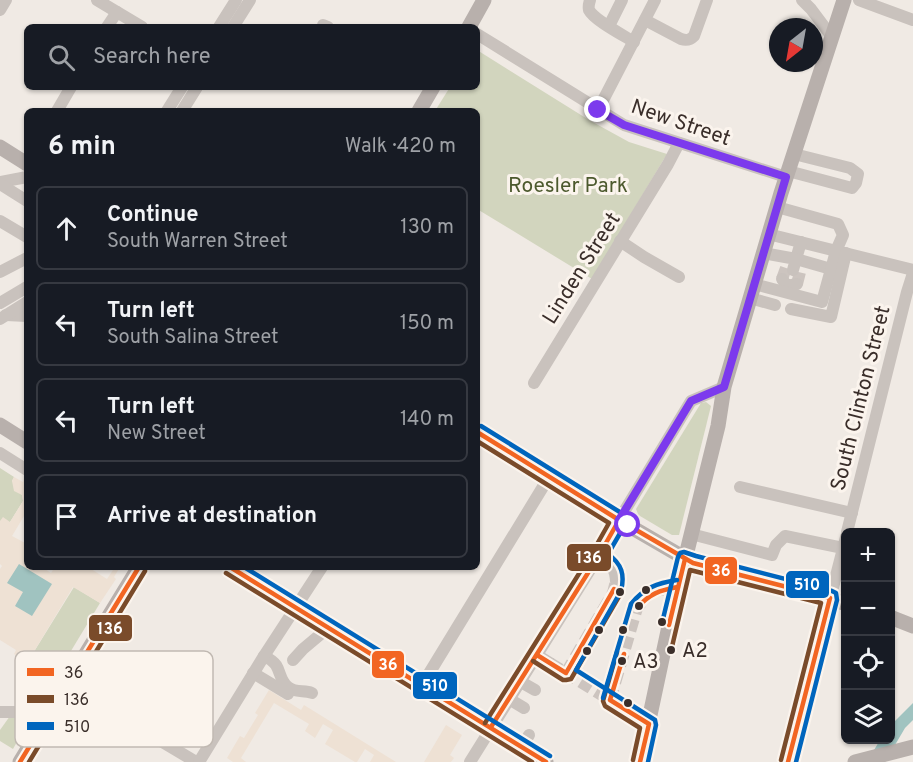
<!DOCTYPE html>
<meta charset="utf-8">
<style>
:root{--surface:#171b24;--page:#242831;--text:#f1f3f6;--muted:#9ea1a6;--line:#363941}
body{margin:0;font-family:Overpass,sans-serif;background:var(--page);color:var(--text)}
.controls{position:absolute;right:18px;bottom:18px;display:grid;overflow:hidden;border-radius:9px;box-shadow:0 2px 4px #0004}
.controls button{width:54px;height:54px;display:grid;place-items:center;padding:0;border:0;border-bottom:2px solid var(--line);background:var(--surface);color:var(--text);font:30px sans-serif}
.compass{position:absolute;left:769px;top:18px;width:54px;height:54px;border-radius:50%;background:var(--surface);box-shadow:0 2px 4px #0004;rotate:211deg}
.stop{position:absolute;width:18px;height:18px;margin:-14px;border:4px solid #7c3aed;border-radius:50%;background:#fff}
.stop.end{background:#7c3aed;border-color:#fff;box-shadow:0 2px 6px #0008}
.list{margin:0;padding:0;list-style:none}
h2{display:flex;justify-content:space-between;align-items:center;height:78px;margin:0;padding:0 24px;font-size:26px}
h2 small{font-size:20px;font-weight:400;color:var(--muted)}
.list li{display:grid;grid-template-columns:39px 1fr auto;gap:18px;align-items:center;box-sizing:border-box;height:84px;margin:0 12px 12px;padding:0 12px;border:2px solid var(--line);border-radius:9px}
.list b{display:block;font-size:22px;white-space:nowrap}
.list p{margin:0;font-size:20px;white-space:nowrap;color:var(--muted)}
.list em{font-size:20px;font-style:normal;color:var(--muted)}
.icon{flex:none;width:33px;height:33px;fill:none;stroke:currentColor;stroke-width:2;stroke-linecap:round;stroke-linejoin:round}
.map{position:relative;flex:none;width:913px;height:762px;overflow:hidden}
.search{position:absolute;background:var(--surface);box-shadow:0 2px 4px #0004;left:24px;top:24px;width:456px;height:66px;display:flex;align-items:center;gap:15px;box-sizing:border-box;padding:0 21px;border-radius:9px;color:var(--muted);font-size:22px}
.panel{position:absolute;background:var(--surface);box-shadow:0 2px 4px #0004;left:24px;top:108px;width:456px;height:462px;border-radius:9px}
.map>svg:first-child{display:block}
.green{fill:#d2d5be}
.plaza{fill:#eee1d4}
.water{fill:#a0c3c0}
.lines{fill:none;stroke-linecap:round;stroke-linejoin:round}
.minor-tunnel{stroke:#ccc4bf;stroke-width:12;stroke-dasharray:12 6;stroke-linecap:butt}
.minor{stroke:#c9c2bd;stroke-width:12}
.major{stroke:#b8b0ac;stroke-width:15}
.bus-1-casing{stroke:#fbf4ed;stroke-width:9}
.bus-2-casing{stroke:#fbf4ed;stroke-width:9}
.bus-3-casing{stroke:#fbf4ed;stroke-width:9}
.bus-1{stroke:#f26522;stroke-width:4.5}
.bus-2{stroke:#7a4b2a;stroke-width:4.5}
.bus-3{stroke:#0065bd;stroke-width:4.5}
.route{stroke:#7c3aed;stroke-width:8}
.bus-dot{fill:#3a2e2a;stroke:#fbf4ed;stroke-width:2}
.labels{text-anchor:middle;stroke-width:6;stroke-linejoin:round;paint-order:stroke}
.bus-label{font-size:20px;fill:#3a2e2a;stroke:#fbf4ed;text-anchor:start}
.street-label{font-size:21px;fill:#3a2e2a;stroke:#fbf4ed}
.park-label{font-size:21px;fill:#4c592d;stroke:#fbf4ed}
.key{fill:#fbf4ed;stroke:#c1b9b2;stroke-width:1.5}
.key-label{font-size:16px;fill:#3a2e2a}
.line-badge{stroke:#fbf4ed;stroke-width:2}
.badge-label{font-size:16px;text-anchor:middle;font-weight:bold;fill:#fff}
</style>
<div class="map">
<svg width="913" height="762" viewBox="0 0 913 762">
<rect width="100%" height="100%" fill="#f0eae4"/>
<!-- green -->
<g class="green">
<polygon points="477,50 589,120 629,142 667,154 592,279 477,209 477,111 435,111 450,87 477,87"/>
<polygon points="706,402 711,406 679,535 672,535 640,516 638,514 636,509 701,403"/>
<polygon points="0,468 14,477 12,481 22,495 23,501 10,522 0,522"/>
<polygon points="74,587 100,603 54,679 27,663"/>
<polygon points="10,716 27,724 13,749 0,741 0,730"/>
</g>
<!-- plaza -->
<g class="plaza">
<polygon points="25,475 27,475 27,511 12,536 27,544 27,567 42,567 51,573 55,567 71,567 75,570 77,567 88,567 107,579 115,567 120,567 114,577 116,579 100,603 73,587 27,663 14,654 16,650 0,640 0,569 2,566 0,564 0,521 3,517 10,522 23,501 22,495 14,491 12,481 14,477 23,482"/>
<polygon points="269,690 301,710 304,705 396,762 370,762 374,755 365,749 357,762 355,762 325,744 333,730 323,724 315,738 305,731 309,724 274,703 241,758 246,762 233,762 227,758 240,736 244,738 258,715 255,713"/>
<polygon points="446,725 462,735 450,755 454,758 451,762 424,762"/>
</g>
<!-- water -->
<g class="water">
<polygon points="19,564 52,584 32,616 15,606 23,592 7,583"/>
<polygon points="913,703 913,720 905,728 885,762 867,762 880,740 890,740 891,725"/>
</g>
<g class="lines">
<!-- minor-tunnel -->
<g class="minor-tunnel">
<polyline points="782,279 786,268"/>
<polyline points="797,284 800,272"/>
<polyline points="550,663 634,715"/>
<polyline points="566,673 613,593 616,581"/>
<polyline points="610,700 637,608 645,598"/>
</g>
<!-- minor -->
<g class="minor">
<polyline points="97,0 142,27"/>
<path d="M590,0C589,4 588,6 589,10C594,20 623,35 634,42"/>
<polyline points="802,0 811,9 832,37"/>
<polyline points="859,0 913,20"/>
<polyline points="0,10 6,0"/>
<path d="M645,20L681,39C687,41 690,40 694,36L707,0"/>
<polyline points="323,25 328,27"/>
<polyline points="609,26 622,0"/>
<polyline points="107,27 117,12"/>
<polyline points="219,27 236,0"/>
<polyline points="233,27 250,0"/>
<polyline points="477,34 624,125 786,177"/>
<polyline points="598,110 655,0"/>
<polyline points="57,111 71,87"/>
<polyline points="167,111 182,87"/>
<polyline points="182,111 197,87"/>
<polyline points="788,171 852,188 856,183 858,174 850,168 794,154"/>
<polyline points="0,182 27,177"/>
<polyline points="0,184 27,201"/>
<polyline points="0,221 27,237"/>
<polyline points="768,234 913,270"/>
<polyline points="620,241 644,257 679,277"/>
<polyline points="801,242 796,259 831,269"/>
<polyline points="763,253 796,259 793,270"/>
<polyline points="0,272 27,258"/>
<polyline points="782,279 787,286 797,284"/>
<polyline points="754,284 822,302 836,251 843,235 838,224 777,207"/>
<polyline points="750,298 775,305"/>
<polyline points="0,303 27,287"/>
<polyline points="791,309 831,317 846,253"/>
<polyline points="6,315 27,316"/>
<polyline points="0,319 27,302"/>
<polyline points="534,383 668,164 679,143"/>
<polyline points="0,453 27,470"/>
<polyline points="740,487 852,513"/>
<polyline points="847,532 907,292 913,273"/>
<polyline points="691,534 772,555 776,545 785,536 843,548"/>
<path d="M598,557C610,564 615,566 616,581"/>
<polyline points="645,598 654,591 678,587"/>
<polyline points="537,655 550,663"/>
<path d="M264,656C268,658 273,661 276,665C281,673 280,681 288,687C295,693 304,690 312,693"/>
<polyline points="293,660 303,649 328,628"/>
<polyline points="253,673 288,694"/>
<polyline points="521,682 535,690"/>
<polyline points="67,685 196,762"/>
<polyline points="422,685 549,477"/>
<polyline points="509,699 524,708"/>
<polyline points="0,712 16,712 41,726"/>
<polyline points="634,715 649,724"/>
<polyline points="522,747 529,735"/>
<polyline points="199,762 264,656 322,567"/>
<polyline points="470,762 598,557 619,520 691,401 724,387"/>
<polyline points="788,762 846,537"/>
</g>
<!-- major -->
<g class="major">
<polyline points="469,27 484,0"/>
<polyline points="419,111 433,87"/>
<polyline points="0,147 27,164"/>
<polyline points="0,425 27,442"/>
<polyline points="477,432 619,520 693,563 830,598 846,604"/>
<polyline points="230,567 546,762"/>
<polyline points="890,617 913,626"/>
<polyline points="20,762 139,567"/>
<polyline points="640,762 672,612 718,426 724,387 781,193 844,0"/>
<polyline points="855,762 913,747"/>
</g>
<!-- bus-1 casing -->
<g class="bus-1-casing">
<g id="bus-1">
<polyline points="477,432 619,520 693,563 830,598 788,762"/>
<polyline points="230,567 546,762"/>
<path d="M637,608C649,594 660,590 678,587"/>
<polyline points="669,625 685,559"/>
<polyline points="624,654 610,700 649,724 640,762"/>
<polyline points="537,655 566,673 614,589"/>
<polyline points="491,727 598,557 619,520"/>
<polyline points="20,762 139,567"/>
</g>
</g>
<!-- bus-2 casing -->
<g class="bus-2-casing">
<g id="bus-2">
<polyline points="477,441 609,523 592,553 485,723"/>
<polyline points="226,573 532,762"/>
<polyline points="671,651 690,570 821,603 781,760"/>
<polyline points="617,652 603,701 605,706 640,728 633,760"/>
<polyline points="533,661 563,680 566,680 571,679 621,593"/>
<polyline points="29,762 145,571"/>
</g>
</g>
<!-- bus-3 casing -->
<g class="bus-3-casing">
<g id="bus-3">
<path d="M481,426L623,514L626,517V523L608,554C622,564 625,575 621,591L576,670L655,720L656,725L648,762"/>
<polyline points="244,567 550,756"/>
<polyline points="662,623 678,557 680,553 684,552 696,556 832,591 836,593 837,600 796,762"/>
<path d="M603,698L631,604C644,588 657,583 677,580"/>
</g>
</g>
<!-- bus-1 -->
<use href="#bus-1" class="bus-1"/>
<!-- bus-2 -->
<use href="#bus-2" class="bus-2"/>
<!-- bus-3 -->
<use href="#bus-3" class="bus-3"/>
</g>
<g class="lines">
<!-- route -->
<polyline class="route" points="598,110 624,125 786,177 724,387 691,401 619,520 628,525"/>
</g>
<!-- markers -->
<g class="bus-dot">
<circle cx="646" cy="590" r="5"/>
<circle cx="620" cy="592" r="5"/>
<circle cx="639" cy="606" r="5"/>
<circle cx="662" cy="622" r="5"/>
<circle cx="599" cy="630" r="5"/>
<circle cx="623" cy="630" r="5"/>
<circle cx="671" cy="650" r="5"/>
<circle cx="587" cy="651" r="5"/>
<circle cx="622" cy="661" r="5"/>
<circle cx="628" cy="703" r="5"/>
</g>
<g class="labels">
<!-- bus labels -->
<g class="bus-label">
<text x="682" y="657">A2</text>
<text x="633" y="668">A3</text>
</g>
<!-- street labels -->
<g class="street-label">
<text transform="translate(681 122) rotate(19)" y="7">New Street</text>
<text transform="translate(581 268) rotate(-58)" y="7">Linden Street</text>
<text transform="translate(860 398) rotate(-76)" y="7">South Clinton Street</text>
</g>
<!-- park labels -->
<g class="park-label">
<text x="568" y="192">Roesler Park</text>
</g>
</g>
<!-- legend -->
<rect x="15" y="651" width="198" height="96" rx="9" class="key"/>
<rect x="27" y="668" width="27" height="8" fill="#f26522"/>
<rect x="27" y="695" width="27" height="8" fill="#7a4b2a"/>
<rect x="27" y="722" width="27" height="8" fill="#0065bd"/>
<g class="key-label">
<text x="64" y="678">36</text>
<text x="64" y="705">136</text>
<text x="64" y="732">510</text>
</g>
<g class="line-badge">
<rect x="566" y="543" width="46" height="29" rx="6" fill="#7a4b2a"/>
<rect x="704" y="556" width="34" height="29" rx="6" fill="#f26522"/>
<rect x="785" y="570" width="45" height="29" rx="6" fill="#0065bd"/>
<rect x="88" y="614" width="45" height="28" rx="6" fill="#7a4b2a"/>
<rect x="371" y="650" width="34" height="29" rx="6" fill="#f26522"/>
<rect x="412" y="671" width="46" height="29" rx="6" fill="#0065bd"/>
</g>
<g class="badge-label">
<text x="589" y="563">136</text>
<text x="721" y="576">36</text>
<text x="807" y="590">510</text>
<text x="110" y="634">136</text>
<text x="388" y="670">36</text>
<text x="435" y="691">510</text>
</g>
</svg>
<div class="controls">
<button>+</button>
<button>−</button>
<button><svg class="icon" aria-label="locate" viewBox="0 0 24 24"><circle cx="12" cy="12" r="6"/><path d="M12 2v4M12 18v4M2 12h4M18 12h4"/></svg></button>
<button><svg class="icon" aria-label="layers" viewBox="0 0 24 24"><path d="M12 4l9 5-9 5-9-5zM3 14l9 5 9-5"/></svg></button>
</div>
<svg class="compass" viewBox="-18 -18 36 36"><path d="M0-13l5 13h-10z" fill="#e53935"/><path d="M0 13l5-13h-10z" fill="#9ea1a6"/></svg>
<div class="stop" style="left:628px;top:525px"></div>
<div class="stop end" style="left:598px;top:110px"></div>
<div class="search"><svg class="icon" aria-label="search" viewBox="0 0 24 24"><circle cx="10" cy="10" r="6"/><path d="M15 15l6 6"/></svg>Search here</div>
<section class="panel">
<h2>6 min<small>Walk · 420 m</small></h2>
<ul class="list">
<li><svg class="icon" aria-label="ahead" viewBox="0 0 24 24"><path d="M12 20V5M6 11l6-6 6 6"/></svg><div><b>Continue</b><p>South Warren Street</p></div><em>130 m</em></li>
<li><svg class="icon" aria-label="left" viewBox="0 0 24 24"><path d="M17 20v-9H6M10 6l-5 5 5 5"/></svg><div><b>Turn left</b><p>South Salina Street</p></div><em>150 m</em></li>
<li><svg class="icon" aria-label="left" viewBox="0 0 24 24"><path d="M17 20v-9H6M10 6l-5 5 5 5"/></svg><div><b>Turn left</b><p>New Street</p></div><em>140 m</em></li>
<li><svg class="icon" aria-label="arrive" viewBox="0 0 24 24"><path d="M6 21V4h12l-3 4 3 4H6"/></svg><div><b>Arrive at destination</b></div></li>
</ul>
</section>
</div>
